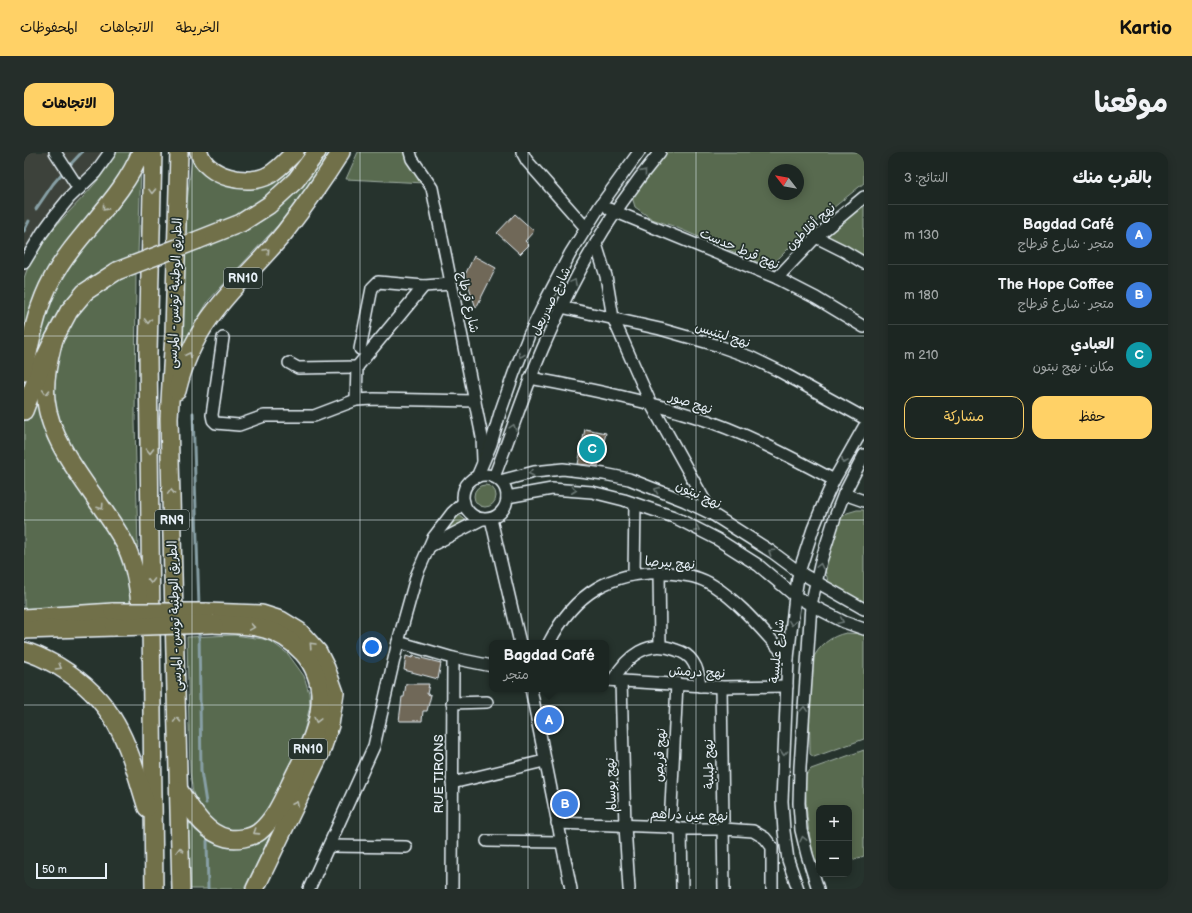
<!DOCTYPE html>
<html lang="ar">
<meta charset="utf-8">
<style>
:root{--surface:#1c2622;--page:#252e2a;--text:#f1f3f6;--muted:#a0a5a5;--line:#3a4340;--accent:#ffd166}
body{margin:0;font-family:"Balsamiq Sans","Playpen Sans Arabic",sans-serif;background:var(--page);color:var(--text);direction:rtl}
.controls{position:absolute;right:12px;bottom:12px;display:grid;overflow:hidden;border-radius:8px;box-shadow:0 2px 10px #0003}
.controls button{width:36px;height:36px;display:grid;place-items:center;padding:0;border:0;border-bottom:1px solid var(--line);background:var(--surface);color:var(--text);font:20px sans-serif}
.compass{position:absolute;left:744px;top:12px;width:36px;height:36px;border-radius:50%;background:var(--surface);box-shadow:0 2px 10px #0003;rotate:301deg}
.scale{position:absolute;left:12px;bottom:10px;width:71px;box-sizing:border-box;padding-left:4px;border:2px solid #e8f1f8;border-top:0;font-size:11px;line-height:14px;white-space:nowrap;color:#e8f1f8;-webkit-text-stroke:3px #26332d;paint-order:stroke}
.you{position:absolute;left:348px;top:495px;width:14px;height:14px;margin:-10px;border:3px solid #fff;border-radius:50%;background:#1a73e8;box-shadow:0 0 0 6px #1a73e833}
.badge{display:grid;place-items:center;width:26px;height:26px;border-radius:50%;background:var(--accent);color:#fff;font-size:13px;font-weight:700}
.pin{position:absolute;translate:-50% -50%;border:2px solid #fff;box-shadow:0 1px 4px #0006}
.popup{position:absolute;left:465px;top:488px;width:120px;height:52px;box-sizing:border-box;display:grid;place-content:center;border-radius:8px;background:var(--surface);filter:drop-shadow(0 1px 3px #0005);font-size:13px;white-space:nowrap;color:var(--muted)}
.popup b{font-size:15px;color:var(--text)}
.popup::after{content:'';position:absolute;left:50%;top:100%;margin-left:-8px;border:8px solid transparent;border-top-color:var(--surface)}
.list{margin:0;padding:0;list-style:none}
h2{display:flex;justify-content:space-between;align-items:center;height:52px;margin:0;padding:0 16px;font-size:17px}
h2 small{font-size:13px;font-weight:400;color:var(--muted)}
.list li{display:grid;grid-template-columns:26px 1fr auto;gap:12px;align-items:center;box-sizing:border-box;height:60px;padding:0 16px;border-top:1px solid var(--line)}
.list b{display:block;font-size:15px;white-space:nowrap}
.list p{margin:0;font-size:13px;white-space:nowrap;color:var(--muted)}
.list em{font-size:13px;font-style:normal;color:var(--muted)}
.actions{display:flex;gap:8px;padding:12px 16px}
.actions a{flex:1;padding:9px 0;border:1px solid var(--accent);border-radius:12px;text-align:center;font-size:14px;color:var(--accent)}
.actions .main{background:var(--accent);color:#111}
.map{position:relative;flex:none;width:840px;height:737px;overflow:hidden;direction:ltr;border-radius:12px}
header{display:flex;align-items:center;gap:24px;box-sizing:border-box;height:56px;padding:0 20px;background:var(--accent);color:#111}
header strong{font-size:19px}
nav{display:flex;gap:22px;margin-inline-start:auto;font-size:14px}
.intro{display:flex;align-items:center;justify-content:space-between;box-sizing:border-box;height:96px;padding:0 24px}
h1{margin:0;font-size:28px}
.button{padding:10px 18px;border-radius:12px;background:var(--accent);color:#111;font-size:14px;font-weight:700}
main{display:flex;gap:24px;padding:0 24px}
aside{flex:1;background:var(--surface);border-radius:12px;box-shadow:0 2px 10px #0003}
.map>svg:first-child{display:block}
.built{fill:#3c433a}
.green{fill:#586b4f;stroke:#a0aea4;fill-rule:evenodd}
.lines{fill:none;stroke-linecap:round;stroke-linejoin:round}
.stream{stroke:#879fa5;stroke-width:3}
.building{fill:#706758;stroke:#e8f1f8}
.minor-casing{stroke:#e8f1f8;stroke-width:14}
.highway-casing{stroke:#e8f1f8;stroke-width:20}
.minor{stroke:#26332d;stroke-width:11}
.highway{stroke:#716f4a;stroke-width:17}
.highway-bridge-casing{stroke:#e8f1f8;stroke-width:20;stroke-linecap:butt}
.highway-bridge{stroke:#716f4a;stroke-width:17}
.oneway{stroke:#6a7674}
.oneway2{stroke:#b8bdb2}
.grid{fill:none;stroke:#e8f1f8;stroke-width:1;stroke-opacity:0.55}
.labels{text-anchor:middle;stroke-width:3.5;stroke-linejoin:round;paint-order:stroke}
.shield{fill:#26332d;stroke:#aeb8bb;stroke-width:1}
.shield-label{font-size:12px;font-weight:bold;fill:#e8f1f8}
.street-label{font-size:13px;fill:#e8f1f8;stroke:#26332d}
</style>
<header>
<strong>Kartio</strong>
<nav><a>الخريطة</a><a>الاتجاهات</a><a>المحفوظات</a></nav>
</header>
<div class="intro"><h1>موقعنا</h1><a class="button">الاتجاهات</a></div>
<main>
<aside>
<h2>بالقرب منك<small>النتائج: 3</small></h2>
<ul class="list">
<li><span class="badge" style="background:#3f7fe0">A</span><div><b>Bagdad Café</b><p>متجر · شارع قرطاج</p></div><em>130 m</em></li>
<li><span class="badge" style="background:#3f7fe0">B</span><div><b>The Hope Coffee</b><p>متجر · شارع قرطاج</p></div><em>180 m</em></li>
<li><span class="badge" style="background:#0f9aa8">C</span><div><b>العبادي</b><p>مكان · نهج نبتون</p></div><em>210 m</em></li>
</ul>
<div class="actions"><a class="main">حفظ</a><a>مشاركة</a></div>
</aside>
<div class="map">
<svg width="840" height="737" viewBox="0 0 840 737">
<rect width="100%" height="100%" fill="#26332d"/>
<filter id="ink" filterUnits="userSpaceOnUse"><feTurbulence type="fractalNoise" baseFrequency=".025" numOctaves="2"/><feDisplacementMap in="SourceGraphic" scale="8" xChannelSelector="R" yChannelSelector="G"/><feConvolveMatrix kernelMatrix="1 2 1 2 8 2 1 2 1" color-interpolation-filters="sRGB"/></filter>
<g filter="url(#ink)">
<!-- built -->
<polygon class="built" points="0,0 111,0 0,196"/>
<!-- green -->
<g class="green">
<path d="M92,0H111L108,9L53,85L0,196V126C17,73 68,49 92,0Z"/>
<polygon points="277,0 307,0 284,34 254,73 185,148 171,171 155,204 159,85 168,6 171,6 208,32"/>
<polygon points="334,0 387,0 401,31 322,27"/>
<path d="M640,0H840V31L788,73L750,111L740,113L649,74L628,67L611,55L608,45ZM750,18H774V42H750Z"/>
<path d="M117,16L114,102C96,109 78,116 62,128C27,156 15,198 0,238V227L27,138Z"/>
<polygon points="840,46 840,106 797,82"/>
<polygon points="112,121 111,270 114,396 111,397 44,290 35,270 29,239 30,212 43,175 59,154 70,145 97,127"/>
<polygon points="12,242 17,266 36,306 97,402 103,415 111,455 0,459 0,268"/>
<circle cx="461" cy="344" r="11"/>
<polygon points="833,358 840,358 840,451 811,436 804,429 801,418 801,409 816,367 823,361"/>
<polygon points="434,362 445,371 416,385"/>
<path d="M822,481L840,482V587L790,605L786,602C786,576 784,550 787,525C787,520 787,514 788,509C794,494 807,484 822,481Z"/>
<polygon points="210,483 239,487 248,490 264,502 280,524 285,541 286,553 280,580 261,624 244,658 231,673 222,678 207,680 190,675 170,648 166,620 163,485"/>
<path d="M840,598V704L825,709V656H795V714C784,702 781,642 781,624L787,617Z"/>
<path d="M163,669C186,697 217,703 247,682L220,737H163Z"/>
</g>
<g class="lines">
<!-- stream -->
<g class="stream">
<polyline points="44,15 58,0"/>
<polyline points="12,57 29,32 40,19"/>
<polyline points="0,79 5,69"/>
<polyline points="169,261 175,455"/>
<polyline points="175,478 177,619 182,651"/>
<polyline points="183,689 184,737"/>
</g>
</g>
<!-- building -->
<g class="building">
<polygon points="491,62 510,79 501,89 505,93 496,102 473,81"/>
<polygon points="450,104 472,116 452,156 441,123"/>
<polygon points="561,277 582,281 574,314 554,312"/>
<polygon points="382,504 388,506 389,504 417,511 414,527 380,518"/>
<polygon points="382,532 405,532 403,542 407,543 403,559 399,559 398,569 375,569 378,545 380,545"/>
</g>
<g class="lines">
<!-- minor casing -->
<g class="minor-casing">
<g id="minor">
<polyline points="31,0 55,37"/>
<polyline points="386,0 388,7 408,36 458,285 459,309"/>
<polyline points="498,0 503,9 562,76"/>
<polyline points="585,57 753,126 792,146 840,175"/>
<polyline points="792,85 820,99 840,111"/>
<polyline points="572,92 582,124 589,166 627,252 688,362"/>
<polyline points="0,111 18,81 32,62 45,46 71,21 86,0"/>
<polyline points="753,126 792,85 840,45"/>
<polyline points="537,155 636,177 692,193 726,205 755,219 840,266"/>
<polyline points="199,186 188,263 189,268 192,271 215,273 240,264 290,264 332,248 350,247 451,249"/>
<polyline points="336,197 348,136 354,130 400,134 427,132"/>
<polyline points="265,211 274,216 333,215"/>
<path d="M506,226C561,236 616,247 669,264C718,279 765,304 810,328"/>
<polyline points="332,248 333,215 400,134"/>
<circle cx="461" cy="345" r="22"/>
<polyline points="453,325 467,292 476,261 490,221 505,183 523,146 546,102 576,54 615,0"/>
<path d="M470,325C488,280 502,233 522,189C551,121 589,57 636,0"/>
<polyline points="476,329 510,320 539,317 580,322 605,327 661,349 688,362 748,400 775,420 840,457"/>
<polyline points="820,342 840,349"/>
<polyline points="483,345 528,337 568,340 600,348 650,365 693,387 734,413 771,444 787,453 820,470 840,477"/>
<polyline points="467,367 496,491"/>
<polyline points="406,394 458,367"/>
<polyline points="635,421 636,493"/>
<polyline points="610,422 611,352"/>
<polyline points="374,490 429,506 468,514"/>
<path d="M525,491C550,441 588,418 644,421C662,423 675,424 690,434C719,453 740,481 764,506"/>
<polyline points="582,528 697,535 763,534"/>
<path d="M589,528C603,504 624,487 652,498C659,500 665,503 669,510C674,517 675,525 676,534"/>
<polyline points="597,529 601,674 605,737"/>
<polyline points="697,535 700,737"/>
<polyline points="507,537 547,737"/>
<polyline points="428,551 463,550"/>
<polyline points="428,631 520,609"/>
<polyline points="533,671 646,675 657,677 700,677 729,679 741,686 748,695 748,737"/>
<polyline points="646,675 653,531"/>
<polyline points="657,677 658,737"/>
<polyline points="463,689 537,690"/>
<polyline points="305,694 382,695"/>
<polyline points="285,737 350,594 374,490 393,422 409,386 428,361 440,350"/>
<polyline points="428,737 429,506"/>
<polyline points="774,737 764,708 760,679 758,649 764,506 771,444 775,420 789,377 800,350 810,328 840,275"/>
<polyline points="794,737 783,703 777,678 775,651 776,615 787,453 797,409 811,365 820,342 840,303"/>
</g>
</g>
<!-- highway casing -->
<g class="highway-casing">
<g id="highway">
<polyline points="129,0 124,201 130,737"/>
<polyline points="155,0 150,181 145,266 157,737"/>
<path d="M175,0C182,25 224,35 245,23C255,17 263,8 271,0"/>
<polyline points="174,88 217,71 245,53 272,28 293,0"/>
<path d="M30,187C25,207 20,227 22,248C27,299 79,349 102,394C112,416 115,439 117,463"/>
<path d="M0,220C7,189 12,156 28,127C53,81 98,48 117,0"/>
<path d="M153,239C159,214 170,188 185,167C207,135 237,110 261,80C281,54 300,27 317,0"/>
<polyline points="0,259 18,212 30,187 45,159 61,140 93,119"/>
<polyline points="182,460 238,462 257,468 275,479 294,500 302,516 311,541 306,573 297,600 231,737"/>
<polyline points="0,466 89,460"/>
<polyline points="0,478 90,475"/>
<path d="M0,499C12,502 23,508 34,514C57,528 79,548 92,572C107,598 114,628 123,656"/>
<path d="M155,638C168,657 179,680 203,686C212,688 227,686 235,680C253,665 261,642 271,622C291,583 312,539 279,501C269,490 256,481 241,477C224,472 207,473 190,472"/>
</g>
</g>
<!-- minor -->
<use href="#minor" class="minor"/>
<!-- highway -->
<use href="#highway" class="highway"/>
<!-- highway-bridge casing -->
<g class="highway-bridge-casing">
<g id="highway-bridge">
<polyline points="93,119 174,88"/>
<polyline points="89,460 182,460"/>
<polyline points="90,475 190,472"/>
</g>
</g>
<!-- highway-bridge -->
<use href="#highway-bridge" class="highway-bridge"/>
</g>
<!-- one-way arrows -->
<defs><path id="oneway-chevron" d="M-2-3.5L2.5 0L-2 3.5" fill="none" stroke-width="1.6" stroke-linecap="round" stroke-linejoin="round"/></defs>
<g class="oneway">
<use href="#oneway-chevron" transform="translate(620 20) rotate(-51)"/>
<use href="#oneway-chevron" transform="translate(550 130) rotate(-62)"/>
<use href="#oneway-chevron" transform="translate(497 203) rotate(112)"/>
<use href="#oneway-chevron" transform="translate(489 275) rotate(-72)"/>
<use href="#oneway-chevron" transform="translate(820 309) rotate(119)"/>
<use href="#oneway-chevron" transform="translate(507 321) rotate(167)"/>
<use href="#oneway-chevron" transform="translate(550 338) rotate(6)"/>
<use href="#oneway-chevron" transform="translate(633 338) rotate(-159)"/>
<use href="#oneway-chevron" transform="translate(673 377) rotate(27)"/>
<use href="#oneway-chevron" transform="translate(747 400) rotate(-146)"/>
<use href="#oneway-chevron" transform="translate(796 414) rotate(-77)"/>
<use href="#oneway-chevron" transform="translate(817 469) rotate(25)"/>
<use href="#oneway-chevron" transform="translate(768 471) rotate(96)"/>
<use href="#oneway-chevron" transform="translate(780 557) rotate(-87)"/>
<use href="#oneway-chevron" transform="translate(760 601) rotate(93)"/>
<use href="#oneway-chevron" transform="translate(779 687) rotate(-103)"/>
</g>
<g class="oneway2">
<use href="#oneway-chevron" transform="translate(128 39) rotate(92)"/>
<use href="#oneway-chevron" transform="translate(81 56) rotate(129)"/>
<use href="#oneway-chevron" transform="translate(243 99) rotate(-47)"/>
<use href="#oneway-chevron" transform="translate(124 169) rotate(91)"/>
<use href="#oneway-chevron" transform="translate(165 203) rotate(-65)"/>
<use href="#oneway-chevron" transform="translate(22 240) rotate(92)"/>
<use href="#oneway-chevron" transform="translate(126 299) rotate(89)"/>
<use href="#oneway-chevron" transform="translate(147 340) rotate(-92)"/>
<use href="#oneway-chevron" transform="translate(77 355) rotate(56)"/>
<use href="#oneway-chevron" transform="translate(127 429) rotate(89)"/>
<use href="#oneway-chevron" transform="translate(228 475) rotate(9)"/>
<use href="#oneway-chevron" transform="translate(288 493) rotate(-133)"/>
<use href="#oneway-chevron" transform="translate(35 515) rotate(30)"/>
<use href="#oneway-chevron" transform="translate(153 568) rotate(-92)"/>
<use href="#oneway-chevron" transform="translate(293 568) rotate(104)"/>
<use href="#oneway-chevron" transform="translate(272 652) rotate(-64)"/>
<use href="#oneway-chevron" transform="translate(232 680) rotate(147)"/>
<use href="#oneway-chevron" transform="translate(156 698) rotate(-91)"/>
</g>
</g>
<!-- grid -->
<path class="grid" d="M168,0V737M336,0V737M504,0V737M672,0V737M0,184H840M0,368H840M0,553H840"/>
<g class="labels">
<!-- shield labels -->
<g class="shield">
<rect x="200" y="116" width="38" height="20" rx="3"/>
<rect x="131" y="358" width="34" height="20" rx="3"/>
<rect x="265" y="587" width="38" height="20" rx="3"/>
</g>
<g class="shield-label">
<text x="219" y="130">RN10</text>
<text x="148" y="372">RN9</text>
<text x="284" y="601">RN10</text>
</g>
<!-- street labels -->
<g class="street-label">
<text transform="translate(786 74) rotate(-43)" y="5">نهج أفلاطون</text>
<text transform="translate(716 96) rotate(23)" y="5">نهج قرط حدست</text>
<text transform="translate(150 141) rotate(-88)" y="5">الطريق الوطنية تونس - المرسى</text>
<text transform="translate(526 149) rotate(-64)" y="5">شارع صدربعل</text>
<text transform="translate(445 150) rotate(78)" y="5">شارع قرطاج</text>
<text transform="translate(699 182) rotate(18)" y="5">نهج لبتنيس</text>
<text transform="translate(667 250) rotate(18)" y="5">نهج صور</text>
<text transform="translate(675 342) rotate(25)" y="5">نهج نبتون</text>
<text transform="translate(646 410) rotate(4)" y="5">نهج بيرصا</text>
<text transform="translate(150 464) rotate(-92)" y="5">الطريق الوطنية تونس - المرسى</text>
<text transform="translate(752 499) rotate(-85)" y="5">شارع عليسة</text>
<text transform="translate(673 519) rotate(3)" y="5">نهج درمش</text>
<text transform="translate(635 603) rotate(-87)" y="5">نهج قربص</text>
<text transform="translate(684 612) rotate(-91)" y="5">نهج طبلبة</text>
<text transform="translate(414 622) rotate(-90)" y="5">RUE TIRONS</text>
<text transform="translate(586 633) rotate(-92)" y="5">نهج بوسالم</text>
<text transform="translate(665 662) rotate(2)" y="5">نهج عين دراهم</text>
</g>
</g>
</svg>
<div class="controls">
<button>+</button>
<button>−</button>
</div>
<svg class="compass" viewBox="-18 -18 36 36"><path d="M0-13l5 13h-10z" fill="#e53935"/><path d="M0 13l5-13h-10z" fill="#a0a5a5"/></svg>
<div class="scale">50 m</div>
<div class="you"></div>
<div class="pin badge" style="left:525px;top:568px;background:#3f7fe0">A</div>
<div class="popup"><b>Bagdad Café</b>متجر</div>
<div class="pin badge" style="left:541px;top:652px;background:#3f7fe0">B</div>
<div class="pin badge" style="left:568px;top:297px;background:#0f9aa8">C</div>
</div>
</main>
